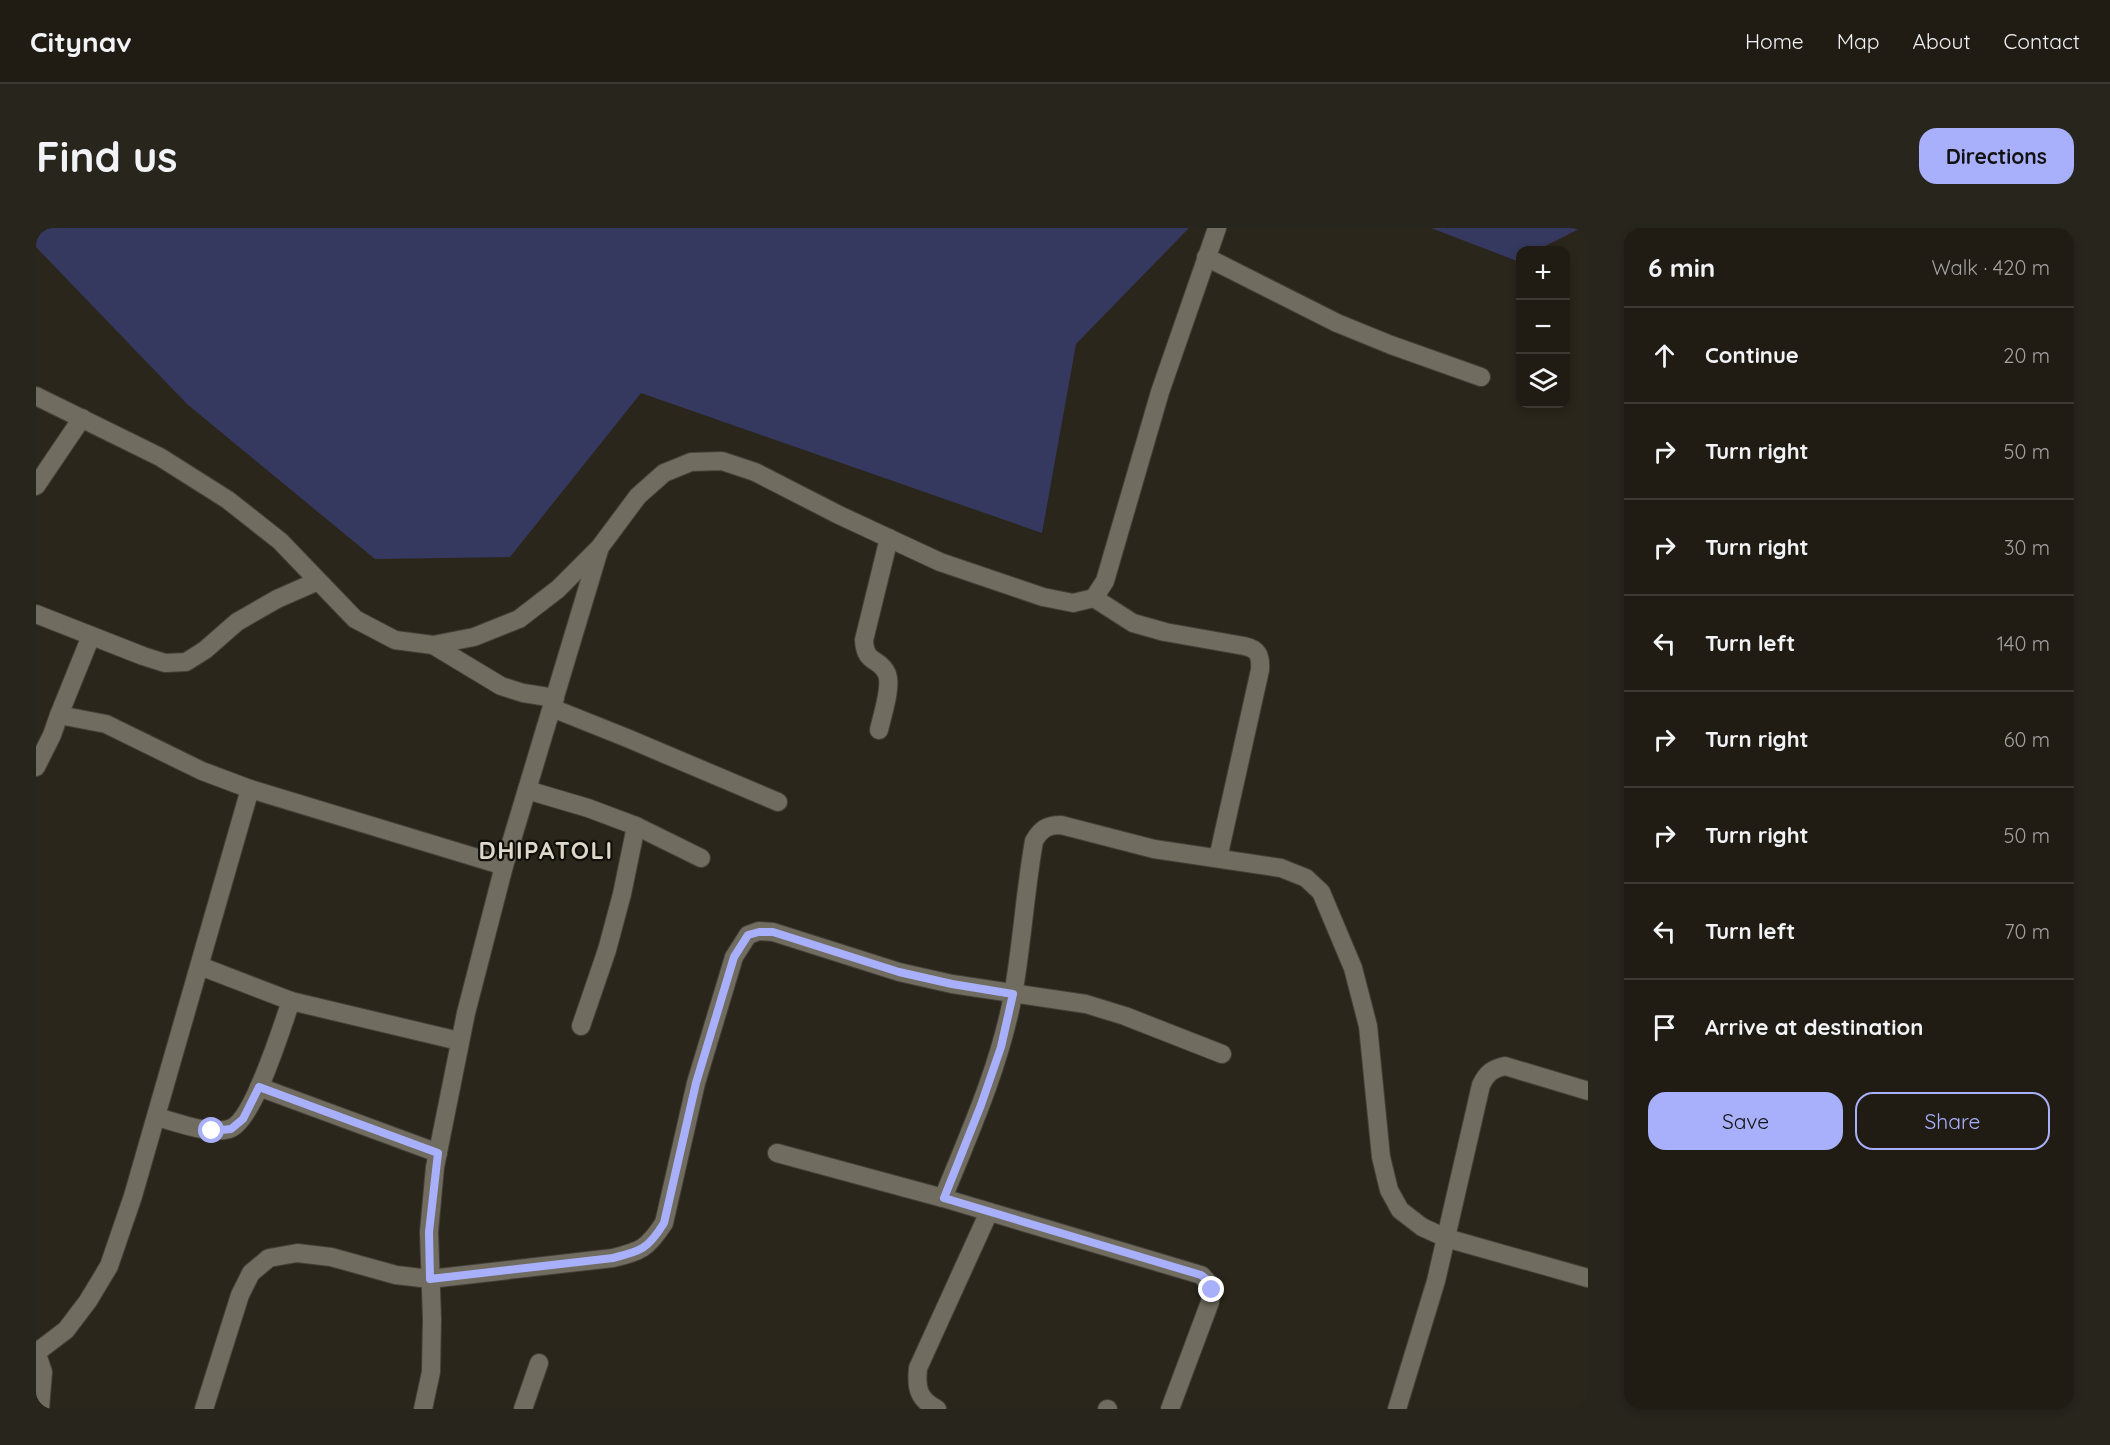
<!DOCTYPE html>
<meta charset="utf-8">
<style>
:root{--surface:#201c14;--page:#28251d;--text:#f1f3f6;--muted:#a2a1a0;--line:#3d3a34;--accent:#a8b0fc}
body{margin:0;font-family:Quicksand,sans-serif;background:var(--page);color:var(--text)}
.controls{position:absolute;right:18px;top:18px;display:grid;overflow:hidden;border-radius:12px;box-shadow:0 3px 9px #0003}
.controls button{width:54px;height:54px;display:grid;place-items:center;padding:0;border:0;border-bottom:2px solid var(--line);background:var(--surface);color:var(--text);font:30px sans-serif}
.stop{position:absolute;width:18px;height:18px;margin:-14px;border:4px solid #a8b0fc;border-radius:50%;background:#fff}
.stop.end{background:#a8b0fc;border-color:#fff;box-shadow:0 2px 6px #0008}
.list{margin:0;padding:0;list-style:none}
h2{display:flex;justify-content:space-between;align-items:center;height:78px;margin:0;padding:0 24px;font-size:26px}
h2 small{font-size:20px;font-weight:400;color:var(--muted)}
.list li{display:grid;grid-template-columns:39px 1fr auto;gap:18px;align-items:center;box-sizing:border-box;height:96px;padding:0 24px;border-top:2px solid var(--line)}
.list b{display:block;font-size:22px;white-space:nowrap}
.list em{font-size:20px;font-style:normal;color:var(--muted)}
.actions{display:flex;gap:12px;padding:18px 24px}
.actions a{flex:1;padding:14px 0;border:2px solid var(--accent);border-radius:18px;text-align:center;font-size:21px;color:var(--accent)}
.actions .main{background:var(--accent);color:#111}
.icon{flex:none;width:33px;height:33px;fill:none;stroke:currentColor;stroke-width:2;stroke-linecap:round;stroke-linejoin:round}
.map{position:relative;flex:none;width:1552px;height:1181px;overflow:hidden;border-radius:18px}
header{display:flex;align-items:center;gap:36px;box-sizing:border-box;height:84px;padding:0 30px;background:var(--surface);border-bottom:2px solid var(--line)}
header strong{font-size:28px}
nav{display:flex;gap:33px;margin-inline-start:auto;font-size:21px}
.intro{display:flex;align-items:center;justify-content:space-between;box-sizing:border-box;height:144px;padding:0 36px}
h1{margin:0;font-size:42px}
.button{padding:15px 27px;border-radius:18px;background:var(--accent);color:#111;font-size:21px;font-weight:700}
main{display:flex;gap:36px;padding:0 36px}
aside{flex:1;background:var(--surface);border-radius:18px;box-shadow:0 3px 9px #0003}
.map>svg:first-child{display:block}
.green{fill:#36395f}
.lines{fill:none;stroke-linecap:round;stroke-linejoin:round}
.street-casing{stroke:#444038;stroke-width:20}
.street{stroke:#706c5f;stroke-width:18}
.route{stroke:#a8b0fc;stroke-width:8}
.labels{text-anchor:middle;stroke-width:4.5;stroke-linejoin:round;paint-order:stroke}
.district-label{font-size:24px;font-weight:bold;letter-spacing:1.5px;fill:#ddd8ca;stroke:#110f0a}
</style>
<header>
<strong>Citynav</strong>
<nav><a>Home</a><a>Map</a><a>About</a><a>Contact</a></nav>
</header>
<div class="intro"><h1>Find us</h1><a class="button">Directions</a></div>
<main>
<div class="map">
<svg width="1552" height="1181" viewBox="0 0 1552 1181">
<rect width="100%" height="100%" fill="#2a261b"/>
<!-- green -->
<g class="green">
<polygon points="0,0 1153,0 1040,116 1006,305 605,165 474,329 339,331 151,176 0,19"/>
<polygon points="1395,0 1545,0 1501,22 1484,22 1484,31 1481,33"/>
</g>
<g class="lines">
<!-- street casing -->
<g class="street-casing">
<g id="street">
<polyline points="1170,29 1301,95 1355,117 1445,149"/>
<polyline points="0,168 124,229 192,272 244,313 319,391 359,412 397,417 438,409 483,391 522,361 562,321"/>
<polyline points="0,258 46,190"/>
<path d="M1058,370L1097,395L1129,404L1208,418C1222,421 1225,427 1224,442L1182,630"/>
<polyline points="0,386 107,428 129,435 150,434 169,422 201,394 241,371 282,353"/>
<polyline points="397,417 465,458 487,465 519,470"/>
<polyline points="516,480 591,510 742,574"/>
<polyline points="23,487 55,408"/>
<path d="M843,502C846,488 856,459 851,446C844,429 829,437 828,412L853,310"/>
<polyline points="0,539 16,507 23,487 70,496 166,543 214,561 468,638"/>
<polyline points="491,562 552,580 600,598 665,630"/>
<polyline points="164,738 255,773 423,813"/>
<polyline points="545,798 571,722 586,666 600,598"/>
<polyline points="223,859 402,925"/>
<path d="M120,889C142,894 171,907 193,901C217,895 246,798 255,773"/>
<path d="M741,925L907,970L1165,1047C1175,1056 1176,1061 1174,1074L1134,1181"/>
<path d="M907,970C934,904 964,837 977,767C986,716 989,664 998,613C1005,601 1011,597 1025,597L1118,621L1245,640L1270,650L1285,664L1317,740L1332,798L1345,929L1353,962L1364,982L1386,999L1410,1010L1552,1050"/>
<polyline points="0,1123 7,1144 4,1181"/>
<polyline points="1,1124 30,1102 52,1073 73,1038 97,968 214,561"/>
<path d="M168,1181L204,1067L215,1045L233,1030L261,1025L295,1029L360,1047L394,1051L577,1030C605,1023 611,1021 628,995L660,855L698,729L712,707L723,703L737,704L863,744L916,756L1050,776L1089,788L1186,826"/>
<polyline points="387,1181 395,1144 396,1091 393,1004 399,939 430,785 468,638 564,319 602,268 628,245 655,234 686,233 719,244 803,287 904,334 1007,369 1037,375 1058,370 1069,353 1124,164 1181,0"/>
<polyline points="487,1181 503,1135"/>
<path d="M901,1181C882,1171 880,1160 882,1140L953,984"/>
<polyline points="1071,1181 1072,1181"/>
<path d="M1361,1181L1400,1053L1445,857C1451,845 1456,841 1469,838L1552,863"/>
</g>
</g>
<!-- street -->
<use href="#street" class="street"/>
</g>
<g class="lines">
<!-- route -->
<path class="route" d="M176,903L195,901L207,891L223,859L402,925L393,1004L394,1051L577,1030C605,1023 612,1021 628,995L660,855L698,729L712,707L723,704H737L863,744L916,756L977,766L965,819L945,877L908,970L1165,1047L1173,1053L1176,1062"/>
</g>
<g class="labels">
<!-- district labels -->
<g class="district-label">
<text x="510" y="631">DHIPATOLI</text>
</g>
</g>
</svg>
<div class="controls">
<button>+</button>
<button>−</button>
<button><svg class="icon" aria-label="layers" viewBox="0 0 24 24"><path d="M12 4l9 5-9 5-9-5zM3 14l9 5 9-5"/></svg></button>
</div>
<div class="stop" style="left:176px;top:903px"></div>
<div class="stop end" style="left:1176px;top:1062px"></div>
</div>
<aside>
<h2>6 min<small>Walk · 420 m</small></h2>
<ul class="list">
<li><svg class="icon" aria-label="ahead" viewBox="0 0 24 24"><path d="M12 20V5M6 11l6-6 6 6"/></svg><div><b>Continue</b></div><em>20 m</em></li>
<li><svg class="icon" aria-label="right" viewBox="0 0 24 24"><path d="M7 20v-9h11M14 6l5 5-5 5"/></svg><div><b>Turn right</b></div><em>50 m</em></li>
<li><svg class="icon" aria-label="right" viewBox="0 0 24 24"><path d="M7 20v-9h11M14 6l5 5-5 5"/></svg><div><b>Turn right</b></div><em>30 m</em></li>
<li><svg class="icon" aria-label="left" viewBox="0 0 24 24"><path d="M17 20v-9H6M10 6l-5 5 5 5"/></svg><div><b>Turn left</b></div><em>140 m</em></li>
<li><svg class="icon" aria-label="right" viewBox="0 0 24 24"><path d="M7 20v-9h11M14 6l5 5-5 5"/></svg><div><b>Turn right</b></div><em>60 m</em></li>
<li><svg class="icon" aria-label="right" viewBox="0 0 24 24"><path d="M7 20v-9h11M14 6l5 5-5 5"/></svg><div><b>Turn right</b></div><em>50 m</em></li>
<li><svg class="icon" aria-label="left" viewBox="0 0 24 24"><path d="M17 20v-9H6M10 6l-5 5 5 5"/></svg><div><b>Turn left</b></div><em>70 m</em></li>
<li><svg class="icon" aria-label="arrive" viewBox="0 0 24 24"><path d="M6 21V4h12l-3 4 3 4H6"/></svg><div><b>Arrive at destination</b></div></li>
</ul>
<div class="actions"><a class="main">Save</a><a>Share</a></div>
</aside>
</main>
